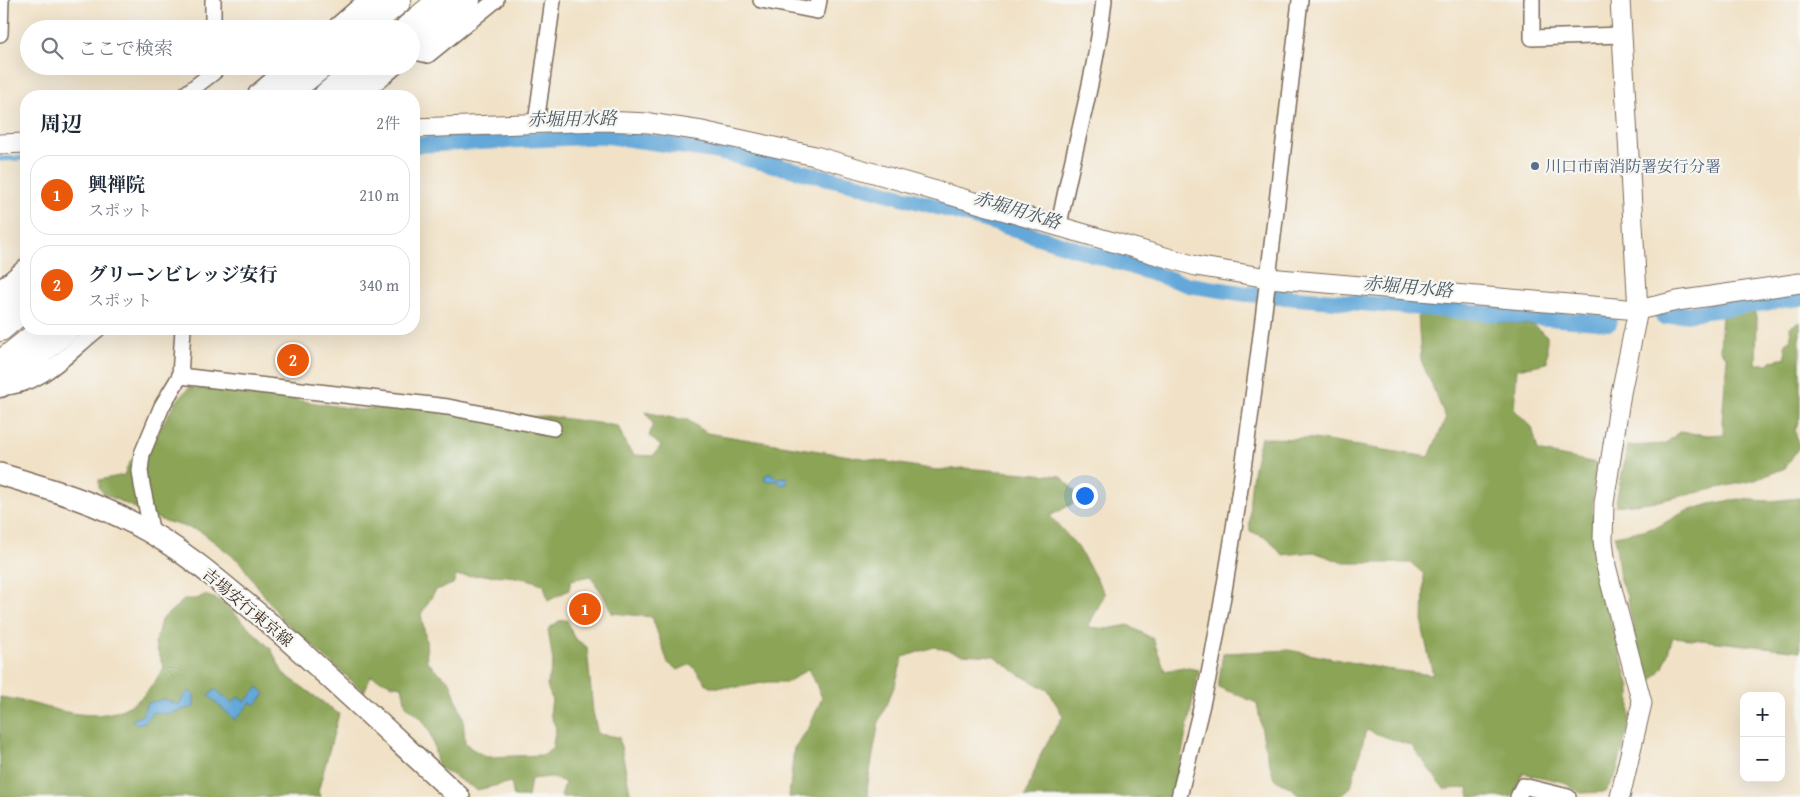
<!DOCTYPE html>
<html lang="ja">
<meta charset="utf-8">
<style>
:root{--surface:#fff;--page:#f2f2f3;--text:#1f2937;--muted:#747a83;--line:#e0e1e3;--accent:#ea580c}
body{margin:0;font-family:"Gentium Book Plus","Noto Serif JP",serif;background:var(--page);color:var(--text)}
.controls{position:absolute;right:15px;bottom:15px;display:grid;overflow:hidden;border-radius:10px;box-shadow:0 5px 20px #0002}
.controls button{width:45px;height:45px;display:grid;place-items:center;padding:0;border:0;border-bottom:1px solid var(--line);background:var(--surface);color:var(--text);font:25px sans-serif}
.you{position:absolute;left:1084px;top:495px;width:18px;height:18px;margin:-12px;border:4px solid #fff;border-radius:50%;background:#1a73e8;box-shadow:0 0 0 8px #1a73e833}
.badge{display:grid;place-items:center;width:32px;height:32px;border-radius:50%;background:var(--accent);color:#fff;font-size:16px;font-weight:700}
.pin{position:absolute;translate:-50% -50%;border:2px solid #fff;box-shadow:0 1px 5px #0006}
.list{margin:0;padding:0;list-style:none}
h2{display:flex;justify-content:space-between;align-items:center;height:65px;margin:0;padding:0 20px;font-size:21px}
h2 small{font-size:16px;font-weight:400;color:var(--muted)}
.list li{display:grid;grid-template-columns:32px 1fr auto;gap:15px;align-items:center;box-sizing:border-box;height:80px;margin:0 10px 10px;padding:0 10px;border:1px solid var(--line);border-radius:20px}
.list b{display:block;font-size:19px;white-space:nowrap}
.list p{margin:0;font-size:16px;white-space:nowrap;color:var(--muted)}
.list em{font-size:16px;font-style:normal;color:var(--muted)}
.icon{flex:none;width:28px;height:28px;fill:none;stroke:currentColor;stroke-width:2;stroke-linecap:round;stroke-linejoin:round}
.map{position:relative;flex:none;width:1800px;height:797px;overflow:hidden}
.search{position:absolute;background:var(--surface);box-shadow:0 5px 20px #0002;left:20px;top:20px;width:400px;height:55px;display:flex;align-items:center;gap:12px;box-sizing:border-box;padding:0 18px;border-radius:28px;color:var(--muted);font-size:19px}
.panel{position:absolute;background:var(--surface);box-shadow:0 5px 20px #0002;left:20px;top:90px;width:400px;height:245px;border-radius:20px}
.map>svg:first-child{display:block}
.forest{fill:#8ba456;stroke:#63673a}
.water{fill:#63a8d9;stroke:#4f697c}
.lines{fill:none;stroke-linecap:round;stroke-linejoin:round}
.stream{stroke:#63a8d9;stroke-width:5}
.canal{stroke:#63a8d9;stroke-width:16}
.minor-casing{stroke:#7b6a59;stroke-width:18}
.tertiary-casing{stroke:#7b6a59;stroke-width:21}
.secondary-casing{stroke:#7b6a59;stroke-width:24}
.trunk-casing{stroke:#7b6a59;stroke-width:29}
.motorway-casing{stroke:#7b6a59;stroke-width:30}
.minor{stroke:#fff;stroke-width:15}
.tertiary{stroke:#fff;stroke-width:19}
.secondary{stroke:#fff;stroke-width:21}
.trunk{stroke:#fff;stroke-width:26}
.motorway{stroke:#fff;stroke-width:28}
.service-dot{fill:#5c6f8a;stroke:#f6f6f2;stroke-width:2}
.labels{text-anchor:middle;stroke-width:4.5;stroke-linejoin:round;paint-order:stroke}
.service-label{font-size:16px;fill:#4e5e75;stroke:#f6f6f2;text-anchor:start}
.street-label{font-size:16px;fill:#3b2a1e;stroke:#f6f6f2}
.water-label{font-size:18px;font-style:italic;fill:#49565f;stroke:#f6f6f2}
</style>
<div class="map">
<svg width="1800" height="797" viewBox="0 0 1800 797">
<rect width="100%" height="100%" fill="#f6f6f2"/>
<filter id="ink" filterUnits="userSpaceOnUse"><feTurbulence type="fractalNoise" baseFrequency=".02" numOctaves="2"/><feDisplacementMap in="SourceGraphic" scale="10" xChannelSelector="R" yChannelSelector="G"/><feConvolveMatrix kernelMatrix="1 2 1 2 8 2 1 2 1" color-interpolation-filters="sRGB"/></filter>
<filter id="wash" filterUnits="userSpaceOnUse"><feTurbulence type="fractalNoise" baseFrequency=".0096" numOctaves="4" result="noise"/><feDisplacementMap in="SourceGraphic" scale="20" xChannelSelector="R" yChannelSelector="G"/><feGaussianBlur stdDeviation="1.12" result="paint"/><feColorMatrix in="noise" values="0 0 0 0 0 0 0 0 0 0 0 0 0 0 0 0 0 1.4 0 .05"/><feComposite in="paint" operator="in"/></filter>
<g filter="url(#wash)">
<rect width="100%" height="100%" fill="#f1e2c7"/>
<!-- forest -->
<g class="forest">
<polygon points="1754,309 1757,321 1756,364 1769,364 1771,361 1786,358 1785,343 1791,339 1790,327 1800,322 1800,417 1795,431 1799,447 1785,468 1755,480 1658,501 1615,506 1628,446 1665,444 1679,432 1708,435 1725,434 1722,422 1727,357 1720,350 1722,313"/>
<path d="M1418,314L1533,325L1547,336V363L1517,369L1514,409L1532,427L1538,451L1596,463L1592,512L1596,530L1595,567L1630,687V721L1616,774L1605,792L1581,793L1563,782L1523,773L1512,797H1470L1468,788L1444,789L1412,746L1366,730L1351,787L1339,797L1298,795L1293,789L1274,779L1265,747L1257,703L1218,687L1223,653L1289,650L1385,669L1433,675L1423,630L1424,574L1411,563H1344L1314,552L1282,555L1269,539L1250,531C1248,498 1252,470 1261,438L1314,439L1429,457L1446,418L1421,360Z"/>
<path d="M189,388L234,390L360,410L388,407L434,408L472,419L547,416L618,426L626,445L634,455L653,456L661,446L649,436L653,424L646,412L677,419H686L707,433L937,470L964,468L1061,476L1081,499L1050,516L1078,547L1105,594L1088,627L1107,629L1128,625L1153,639L1165,671L1183,667L1199,670L1173,797H1025L1042,751L1063,716L1049,691L1020,675L994,656L962,654L934,647L903,657L895,685L879,721L867,788L869,797H789L794,748L809,728L822,698L809,668L788,682H768L740,687H709L691,664L678,670L668,663L652,617L612,613L603,595L590,576L571,580L569,590L548,601L544,585C516,572 485,576 456,576L453,584L436,590L421,614L426,640L427,662L450,682L463,717L465,742L471,748L486,757L542,755L552,749L556,728L550,714L552,699L547,686L553,662L548,629L559,621L567,620L574,638L587,647L593,712L598,734L619,737L631,797H561L565,782L550,777L531,779L528,797H514L511,782L477,790L438,767C432,739 432,723 406,706L402,686L393,685L371,676L364,692L281,618L239,561L200,531L161,520L104,494L99,488V480L124,475C131,454 144,449 157,432C168,418 174,400 189,388Z"/>
<polygon points="1800,498 1800,651 1673,637 1663,668 1650,682 1640,665 1627,596 1620,580 1615,536 1657,527 1684,512 1710,504 1738,499 1769,501"/>
<path d="M204,595L217,599L231,610L271,649L283,673L339,714L318,792L321,797H0V697C45,702 94,732 137,701C147,694 156,679 164,669L155,644L161,620L185,599H197Z"/>
</g>
<!-- water -->
<g class="water">
<polygon points="770,473 777,478 787,477 787,484 781,485 778,481 765,481 765,475"/>
<polygon points="258,687 265,694 255,705 251,702 235,720 209,696 215,689 232,703 238,697 245,702"/>
<polygon points="187,692 191,692 194,695 194,707 167,714 153,712 145,722 137,724 132,720 142,715 147,703 165,699 178,705"/>
</g>
<g class="lines">
<!-- stream -->
<polyline class="stream" points="0,159 26,158"/>
<!-- canal -->
<g class="canal">
<polyline points="414,145 608,136 714,151 858,185 985,220 1189,285 1247,294 1609,323"/>
<polyline points="1663,317 1800,298"/>
</g>
</g>
</g>
<g filter="url(#ink)">
<g class="lines">
<!-- minor casing -->
<g class="minor-casing">
<g id="minor">
<polyline points="213,0 213,29"/>
<polyline points="761,0 817,11 819,0"/>
<polyline points="1532,0 1532,38 1622,35"/>
<polyline points="0,34 1,0"/>
<polyline points="411,51 428,55 496,0"/>
<polyline points="183,96 214,72 214,66"/>
<polyline points="536,123 553,0"/>
<path d="M1059,225C1073,150 1096,76 1104,0"/>
<polyline points="0,288 26,266"/>
<polyline points="180,376 448,407 553,428"/>
<path d="M0,387C39,388 69,352 98,329"/>
<polyline points="152,534 142,485 140,471 142,454 162,406 180,376 183,329"/>
<path d="M1179,797C1190,751 1203,705 1212,659C1252,441 1275,220 1300,0"/>
<polyline points="1518,797 1523,786 1568,797"/>
</g>
</g>
<!-- tertiary casing -->
<g class="tertiary-casing">
<g id="tertiary">
<polyline points="414,128 602,121 649,123 702,131 815,156 1196,266 1268,278 1638,310 1677,301 1800,283"/>
<polyline points="0,144 26,143"/>
<polyline points="1620,797 1642,703 1606,566 1603,540 1604,503 1621,393 1638,310 1620,0"/>
</g>
</g>
<!-- secondary casing -->
<g class="secondary-casing">
<path id="secondary" d="M0,474C46,488 92,501 135,524C184,549 227,588 269,623C334,680 396,739 459,797"/>
</g>
<!-- trunk casing -->
<g class="trunk-casing">
<g id="trunk">
<polyline points="341,29 374,0"/>
<polyline points="411,47 467,0"/>
<polyline points="261,96 296,66"/>
<polyline points="351,96 388,66"/>
<polyline points="0,309 26,288"/>
<polyline points="0,384 67,329"/>
</g>
</g>
<!-- motorway casing -->
<g class="motorway-casing">
<g id="motorway">
<polyline points="363,29 397,0"/>
<polyline points="409,29 443,0"/>
<polyline points="282,96 319,66"/>
<polyline points="328,96 364,66"/>
<polyline points="0,327 26,305"/>
<polyline points="0,366 46,329"/>
</g>
</g>
<!-- minor -->
<use href="#minor" class="minor"/>
<!-- tertiary -->
<use href="#tertiary" class="tertiary"/>
<!-- secondary -->
<use href="#secondary" class="secondary"/>
<!-- trunk -->
<use href="#trunk" class="trunk"/>
<!-- motorway -->
<use href="#motorway" class="motorway"/>
</g>
</g>
<!-- markers -->
<circle class="service-dot" cx="1535" cy="166" r="5"/>
<g class="labels">
<!-- service labels -->
<g class="service-label">
<text x="1545" y="172">川口市南消防署安行分署</text>
</g>
<!-- street labels -->
<g class="street-label">
<text transform="translate(248 607) rotate(40)" y="6">吉場安行東京線</text>
</g>
<!-- water labels -->
<g class="water-label">
<text transform="translate(572 119) rotate(-1)" y="6">赤堀用水路</text>
<text transform="translate(1017 210) rotate(17)" y="6">赤堀用水路</text>
<text transform="translate(1408 287) rotate(5)" y="6">赤堀用水路</text>
</g>
</g>
</svg>
<div class="controls">
<button>+</button>
<button>−</button>
</div>
<div class="you"></div>
<div class="pin badge" style="left:585px;top:609px">1</div>
<div class="pin badge" style="left:293px;top:360px">2</div>
<div class="search"><svg class="icon" aria-label="search" viewBox="0 0 24 24"><circle cx="10" cy="10" r="6"/><path d="M15 15l6 6"/></svg>ここで検索</div>
<section class="panel">
<h2>周辺<small>2件</small></h2>
<ul class="list">
<li><span class="badge">1</span><div><b>興禅院</b><p>スポット</p></div><em>210 m</em></li>
<li><span class="badge">2</span><div><b>グリーンビレッジ安行</b><p>スポット</p></div><em>340 m</em></li>
</ul>
</section>
</div>
